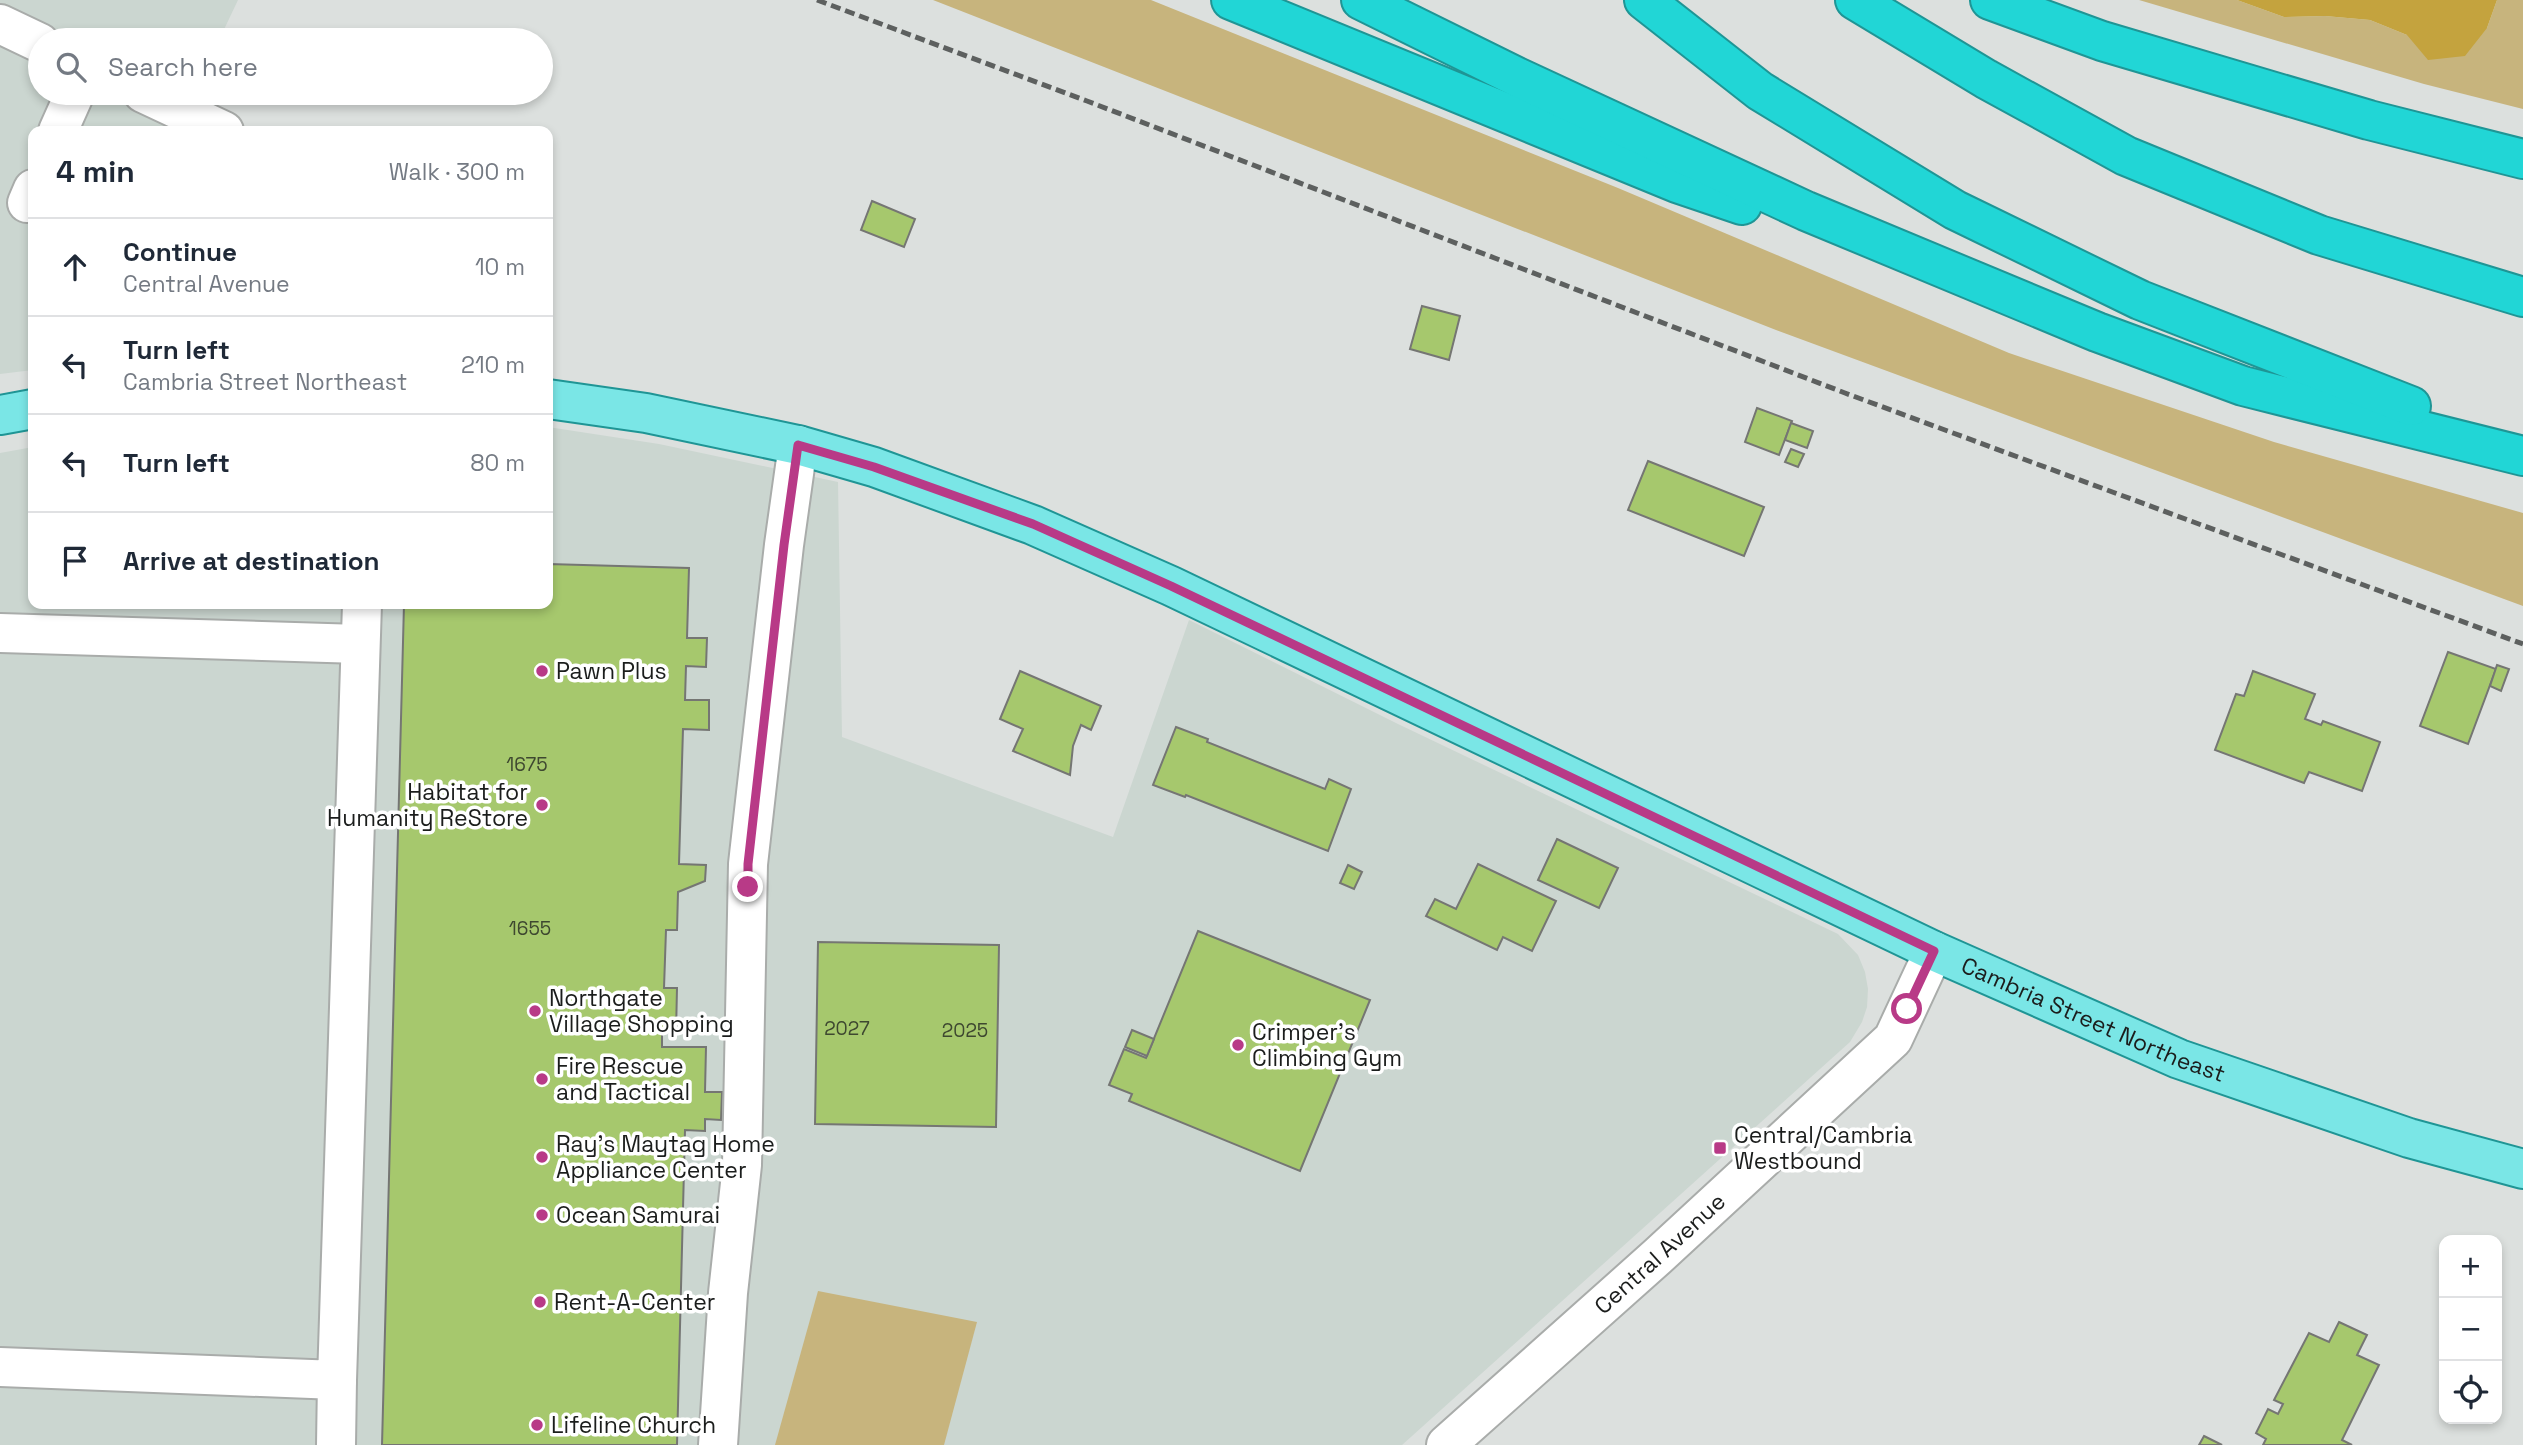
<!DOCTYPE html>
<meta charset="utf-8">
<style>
:root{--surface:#fff;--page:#f6f6f7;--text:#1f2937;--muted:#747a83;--line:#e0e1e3}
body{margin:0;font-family:"Space Grotesk",sans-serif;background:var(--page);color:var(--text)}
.controls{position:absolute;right:21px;bottom:21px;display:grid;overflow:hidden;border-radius:14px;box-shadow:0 4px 10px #0003}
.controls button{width:63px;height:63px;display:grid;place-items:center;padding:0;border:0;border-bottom:2px solid var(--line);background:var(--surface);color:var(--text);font:35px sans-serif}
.stop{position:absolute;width:21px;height:21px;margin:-16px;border:5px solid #b83a87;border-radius:50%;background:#fff}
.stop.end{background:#b83a87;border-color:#fff;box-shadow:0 2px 7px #0008}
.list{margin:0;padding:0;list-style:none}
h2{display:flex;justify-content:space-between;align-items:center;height:91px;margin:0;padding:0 28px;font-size:30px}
h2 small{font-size:23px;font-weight:400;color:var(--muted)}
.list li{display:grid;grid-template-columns:46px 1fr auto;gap:21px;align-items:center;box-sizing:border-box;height:98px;padding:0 28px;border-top:2px solid var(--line)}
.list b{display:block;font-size:26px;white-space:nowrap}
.list p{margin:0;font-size:23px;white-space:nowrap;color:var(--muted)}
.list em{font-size:23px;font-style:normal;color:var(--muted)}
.icon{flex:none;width:38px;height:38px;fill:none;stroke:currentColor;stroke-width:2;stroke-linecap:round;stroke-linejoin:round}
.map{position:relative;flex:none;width:2523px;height:1445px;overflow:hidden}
.search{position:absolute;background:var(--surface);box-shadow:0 4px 10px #0003;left:28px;top:28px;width:525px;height:77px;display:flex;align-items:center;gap:18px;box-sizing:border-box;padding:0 24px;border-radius:38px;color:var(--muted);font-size:26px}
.panel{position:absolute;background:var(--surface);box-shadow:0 4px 10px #0003;left:28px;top:126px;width:525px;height:483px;border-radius:14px}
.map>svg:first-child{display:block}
.built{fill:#cbd6d0}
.green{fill:#c7b47d}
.forest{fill:#c4a33e}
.building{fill:#a6c86d;stroke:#757673;stroke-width:2}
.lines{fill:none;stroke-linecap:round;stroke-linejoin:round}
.minor-casing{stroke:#a9acaa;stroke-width:42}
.major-casing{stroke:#1f9595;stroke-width:42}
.highway-casing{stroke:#1f9595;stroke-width:42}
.minor{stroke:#fff;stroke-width:38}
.major{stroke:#7ae6e6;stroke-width:38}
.highway{stroke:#21d6d6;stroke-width:38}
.rail{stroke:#5d605f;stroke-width:5;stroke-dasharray:10 5;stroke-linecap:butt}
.route{stroke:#b83a87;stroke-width:9}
.poi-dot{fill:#b83a87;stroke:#fff;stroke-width:2.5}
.labels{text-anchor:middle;stroke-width:7;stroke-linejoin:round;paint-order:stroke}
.number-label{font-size:19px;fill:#3e4830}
.poi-label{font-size:23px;fill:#1b1d1c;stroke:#fff;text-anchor:start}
.street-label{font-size:23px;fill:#1b1d1c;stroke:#fff}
</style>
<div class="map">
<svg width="2523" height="1445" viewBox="0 0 2523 1445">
<rect width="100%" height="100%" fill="#dce0de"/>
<!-- built -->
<g class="built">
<polygon points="0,0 238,0 219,40 40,40 40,93 194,93 176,131 33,131 33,370 0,374"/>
<polygon points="548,427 659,444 838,482 842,737 1113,837 1189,620 1398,724 1838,934 1858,955 1865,972 1868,989 1867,1007 1862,1022 1850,1042 1402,1445 0,1445 0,453 33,447 33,604 548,604"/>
</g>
<!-- green -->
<g class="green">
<polygon points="933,0 1151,0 1618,188 2009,353 2274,442 2523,513 2523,606 1776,330"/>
<polygon points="2139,0 2237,0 2284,17 2325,16 2370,20 2407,35 2487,28 2497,0 2523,0 2523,109 2424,84"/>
<polygon points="818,1291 977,1322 944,1445 775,1445"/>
</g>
<!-- forest -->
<polygon class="forest" points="2237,0 2497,0 2487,28 2465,56 2428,60 2407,35 2370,20 2325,16 2284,17"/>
<!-- building -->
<g class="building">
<polygon points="872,201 915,219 904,247 861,230"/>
<polygon points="1422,306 1460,316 1449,360 1410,349"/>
<polygon points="1757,408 1792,421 1779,455 1745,442"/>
<polygon points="1791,423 1813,431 1807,448 1785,440"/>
<polygon points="1791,449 1804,454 1798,467 1785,462"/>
<polygon points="1648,461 1764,507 1744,556 1628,510"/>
<polygon points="548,564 689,568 687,638 707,638 706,667 686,666 685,700 709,700 709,730 683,729 679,864 706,865 705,881 678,892 677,930 666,930 664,988 677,988 676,1033 662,1033 662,1047 706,1047 705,1092 722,1092 721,1120 705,1119 705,1131 685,1130 677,1445 382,1445 404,604 548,604"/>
<polygon points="2448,652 2496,669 2468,744 2420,726"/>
<polygon points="2497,665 2509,669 2501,691 2490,686"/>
<polygon points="1020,671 1101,706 1091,730 1081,725 1073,746 1070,775 1013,751 1023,729 1000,719"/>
<polygon points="2253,671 2315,694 2305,719 2321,725 2323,721 2380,742 2362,791 2309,772 2304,783 2215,750 2236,694 2244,696"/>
<polygon points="1176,727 1208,739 1207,742 1325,789 1329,779 1351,789 1328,851 1186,795 1185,797 1153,785"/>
<polygon points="1557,839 1618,868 1599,908 1538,880"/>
<polygon points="1478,864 1556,901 1532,951 1503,937 1497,950 1426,916 1435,899 1456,909"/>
<polygon points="1348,865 1362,872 1354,889 1340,883"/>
<polygon points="1198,931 1370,1000 1300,1171 1129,1101 1132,1094 1109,1085 1124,1049 1146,1058"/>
<polygon points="818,942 999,945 996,1127 815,1124"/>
<polygon points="1132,1030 1154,1039 1147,1056 1125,1047"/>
<polygon points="2339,1322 2367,1335 2357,1355 2379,1365 2342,1440 2352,1445 2263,1445 2266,1439 2256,1433 2268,1409 2278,1414 2283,1404 2274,1400 2309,1333 2329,1342"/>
<polygon points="2204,1436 2222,1445 2199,1445"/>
</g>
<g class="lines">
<!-- minor casing -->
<g class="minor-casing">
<g id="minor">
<polyline points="0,24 40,43"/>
<polyline points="143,93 224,131"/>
<polyline points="58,131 75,93"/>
<polyline points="27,203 33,189"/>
<polyline points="0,633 360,644"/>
<polyline points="0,1367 337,1380 362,604"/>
<polyline points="336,1445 337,1380"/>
<polyline points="718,1445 728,1293 742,1165 748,864 784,545 798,445"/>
<path id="s1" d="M1446,1445L1658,1256L1893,1039L1934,951"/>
</g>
</g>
<!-- major casing -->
<g class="major-casing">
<g id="major">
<path id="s2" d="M548,399L646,413L798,445L874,467L1033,525L1171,586L1934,951L2179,1059L2409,1138L2523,1169"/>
<polyline points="0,415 33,409"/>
</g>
</g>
<!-- highway casing -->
<g class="highway-casing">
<g id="highway">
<polyline points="1231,0 1677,183 1742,205"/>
<polyline points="1361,0 1517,77 1806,211 2097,332 2243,386 2523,456"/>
<polyline points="1644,0 1760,91 1955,210 2140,300 2411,406"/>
<polyline points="1855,0 1986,79 2126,156 2319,235 2523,297"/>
<polyline points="1990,0 2102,41 2369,120 2523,159"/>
</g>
</g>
<!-- minor -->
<use href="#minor" class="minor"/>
<!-- major -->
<use href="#major" class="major"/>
<!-- highway -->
<use href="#highway" class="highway"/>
<!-- rail -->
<polyline class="rail" points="817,0 1087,101 1845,393 2523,644"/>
</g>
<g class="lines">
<!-- route -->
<polyline class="route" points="748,887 748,864 784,545 798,445 874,467 1033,524 1171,586 1934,951 1907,1009"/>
</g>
<!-- markers -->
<g class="poi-dot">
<circle cx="542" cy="671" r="7"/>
<circle cx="542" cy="805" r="7"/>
<circle cx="535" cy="1011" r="7"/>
<circle cx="1238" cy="1045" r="7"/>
<circle cx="542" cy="1079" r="7"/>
<rect x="1713" y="1141" width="14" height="14" rx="3.5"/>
<circle cx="542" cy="1157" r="7"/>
<circle cx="542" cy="1215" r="7"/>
<circle cx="540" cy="1302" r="7"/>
<circle cx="537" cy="1425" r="7"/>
</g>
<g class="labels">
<!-- number labels -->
<g class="number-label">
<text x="527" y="771">1675</text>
<text x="530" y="935">1655</text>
<text x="847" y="1035">2027</text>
<text x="965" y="1037">2025</text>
</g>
<!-- poi labels -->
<g class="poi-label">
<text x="556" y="679">Pawn Plus</text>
<text x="528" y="800" text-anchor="end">Habitat for<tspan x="528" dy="26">Humanity ReStore</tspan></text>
<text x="549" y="1006">Northgate<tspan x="549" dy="26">Village Shopping</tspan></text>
<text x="1252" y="1040">Crimper's<tspan x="1252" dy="26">Climbing Gym</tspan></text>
<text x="556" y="1074">Fire Rescue<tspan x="556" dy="26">and Tactical</tspan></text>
<text x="1734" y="1143">Central/Cambria<tspan x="1734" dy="26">Westbound</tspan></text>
<text x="556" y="1152">Ray's Maytag Home<tspan x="556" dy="26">Appliance Center</tspan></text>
<text x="556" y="1223">Ocean Samurai</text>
<text x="554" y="1310">Rent-A-Center</text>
<text x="551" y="1433">Lifeline Church</text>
</g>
<!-- street labels -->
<g class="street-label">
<text dy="8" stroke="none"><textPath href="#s2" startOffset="1673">Cambria Street Northeast</textPath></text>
<text dy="8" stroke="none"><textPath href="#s1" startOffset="287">Central Avenue</textPath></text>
</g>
</g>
</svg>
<div class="controls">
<button>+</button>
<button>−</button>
<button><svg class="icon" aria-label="locate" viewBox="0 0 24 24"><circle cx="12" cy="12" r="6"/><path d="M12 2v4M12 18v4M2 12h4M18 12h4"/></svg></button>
</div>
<div class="stop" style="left:1907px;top:1009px"></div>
<div class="stop end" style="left:748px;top:887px"></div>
<div class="search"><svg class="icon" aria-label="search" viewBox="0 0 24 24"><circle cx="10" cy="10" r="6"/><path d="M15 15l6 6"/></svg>Search here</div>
<section class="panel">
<h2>4 min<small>Walk · 300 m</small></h2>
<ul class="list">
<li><svg class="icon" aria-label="ahead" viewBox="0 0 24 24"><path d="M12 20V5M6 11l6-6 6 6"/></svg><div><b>Continue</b><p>Central Avenue</p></div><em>10 m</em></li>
<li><svg class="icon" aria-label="left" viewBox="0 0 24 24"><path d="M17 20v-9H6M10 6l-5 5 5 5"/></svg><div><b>Turn left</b><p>Cambria Street Northeast</p></div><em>210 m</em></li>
<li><svg class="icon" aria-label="left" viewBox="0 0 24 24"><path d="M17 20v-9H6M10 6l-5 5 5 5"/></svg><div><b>Turn left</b></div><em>80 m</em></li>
<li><svg class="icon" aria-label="arrive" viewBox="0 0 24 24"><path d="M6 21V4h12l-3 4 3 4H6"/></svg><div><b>Arrive at destination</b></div></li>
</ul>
</section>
</div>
